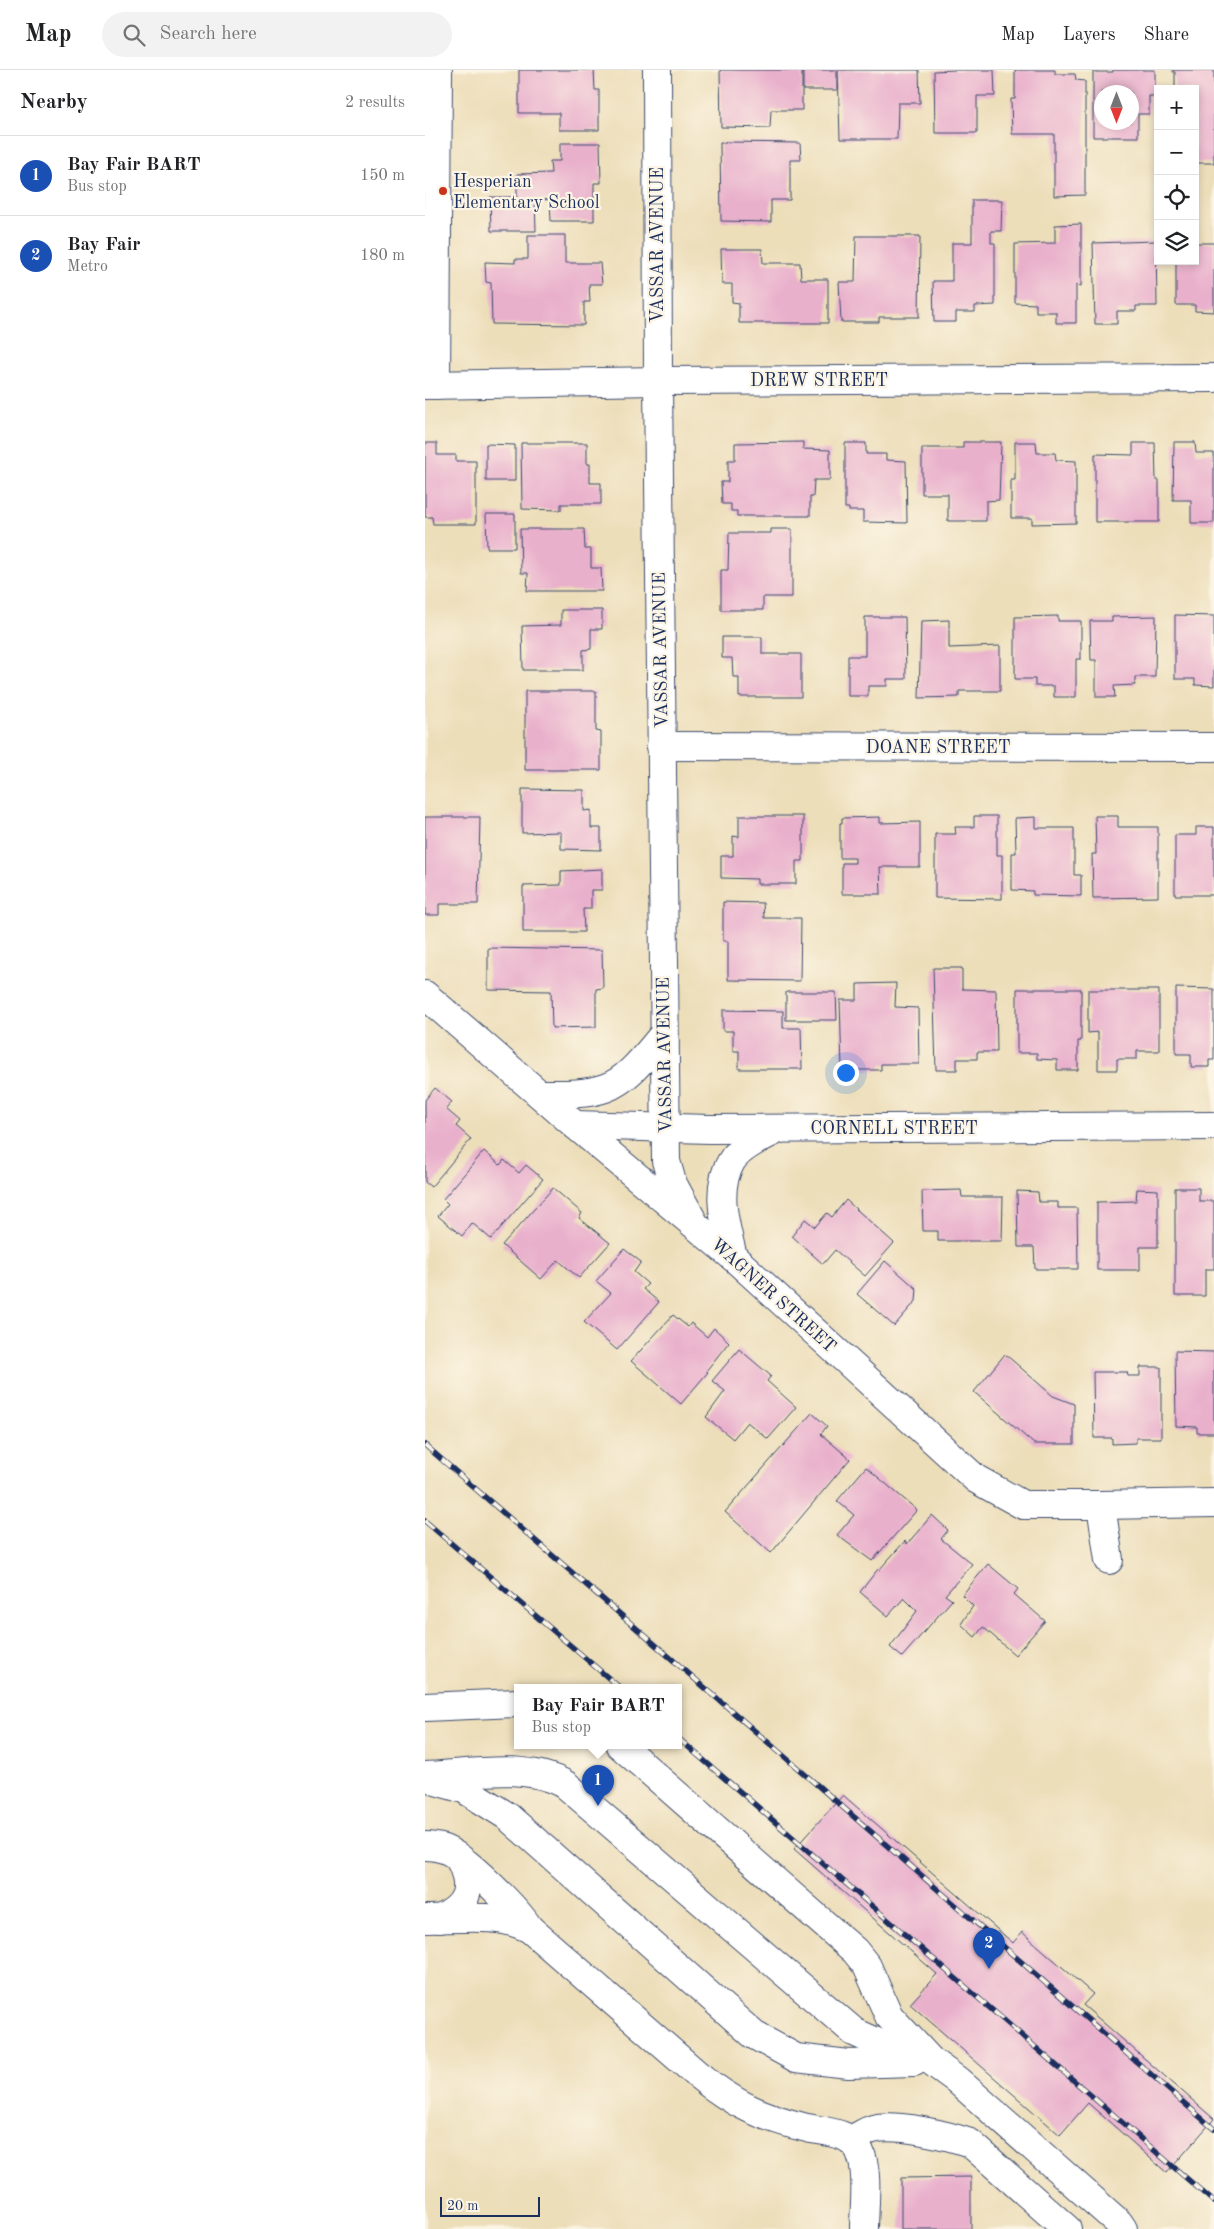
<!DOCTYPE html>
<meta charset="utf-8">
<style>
:root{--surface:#fff;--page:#f2f2f2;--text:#202124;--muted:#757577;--line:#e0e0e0;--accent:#ea580c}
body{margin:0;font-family:"Old Standard TT",serif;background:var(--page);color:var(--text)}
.controls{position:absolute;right:15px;top:15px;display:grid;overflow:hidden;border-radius:0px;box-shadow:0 2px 8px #0003}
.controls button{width:45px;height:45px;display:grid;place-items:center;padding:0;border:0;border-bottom:1px solid var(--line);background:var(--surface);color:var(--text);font:25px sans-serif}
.compass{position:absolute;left:669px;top:15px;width:45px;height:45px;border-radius:50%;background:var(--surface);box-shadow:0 2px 8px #0003;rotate:180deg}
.scale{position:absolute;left:15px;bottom:12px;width:100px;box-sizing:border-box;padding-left:5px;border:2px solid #1b2f5e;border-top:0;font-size:14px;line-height:18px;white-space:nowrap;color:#1b2f5e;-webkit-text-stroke:4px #fcf5e5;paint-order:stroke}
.you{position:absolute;left:420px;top:1002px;width:18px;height:18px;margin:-12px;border:4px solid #fff;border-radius:50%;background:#1a73e8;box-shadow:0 0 0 8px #1a73e833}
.badge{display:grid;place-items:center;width:32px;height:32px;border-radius:50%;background:var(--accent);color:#fff;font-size:16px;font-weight:700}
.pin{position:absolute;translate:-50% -41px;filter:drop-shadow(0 1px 2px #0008)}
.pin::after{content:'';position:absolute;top:26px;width:18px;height:15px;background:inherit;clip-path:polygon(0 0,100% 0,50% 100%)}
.popup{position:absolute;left:89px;top:1614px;width:168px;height:65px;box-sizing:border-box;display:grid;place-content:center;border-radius:0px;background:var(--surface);filter:drop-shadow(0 1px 4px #0005);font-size:16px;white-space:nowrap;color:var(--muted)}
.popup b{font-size:19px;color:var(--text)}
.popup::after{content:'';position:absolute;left:50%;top:100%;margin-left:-10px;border:10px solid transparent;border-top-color:var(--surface)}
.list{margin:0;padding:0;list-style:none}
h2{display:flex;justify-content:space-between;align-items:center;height:65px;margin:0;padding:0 20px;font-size:21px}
h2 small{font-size:16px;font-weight:400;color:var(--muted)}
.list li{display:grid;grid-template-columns:32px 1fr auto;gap:15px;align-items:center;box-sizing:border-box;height:80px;padding:0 20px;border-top:1px solid var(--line)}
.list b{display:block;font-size:19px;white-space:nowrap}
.list p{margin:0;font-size:16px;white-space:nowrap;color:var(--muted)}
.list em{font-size:16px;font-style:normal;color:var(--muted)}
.icon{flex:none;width:28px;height:28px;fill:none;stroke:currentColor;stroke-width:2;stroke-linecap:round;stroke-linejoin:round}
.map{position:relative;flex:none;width:789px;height:2159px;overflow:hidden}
header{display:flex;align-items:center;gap:30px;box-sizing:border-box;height:70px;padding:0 25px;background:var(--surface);border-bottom:1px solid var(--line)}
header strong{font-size:24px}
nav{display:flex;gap:28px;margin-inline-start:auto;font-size:18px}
.search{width:350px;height:45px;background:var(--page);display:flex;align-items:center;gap:12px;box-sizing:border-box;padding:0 18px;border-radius:28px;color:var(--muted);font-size:19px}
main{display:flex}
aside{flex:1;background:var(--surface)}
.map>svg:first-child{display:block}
.building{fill:#e9b0cc;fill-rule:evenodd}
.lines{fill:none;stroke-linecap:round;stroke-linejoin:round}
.minor-casing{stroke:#3a496c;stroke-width:30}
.minor{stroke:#fff;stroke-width:28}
.rail-casing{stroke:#1b2f5e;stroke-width:5.5}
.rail{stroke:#fcf5e5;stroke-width:4;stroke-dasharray:11;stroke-linecap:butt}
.poi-dot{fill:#c8321e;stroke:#fcf5e5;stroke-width:2}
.labels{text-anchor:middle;stroke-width:4.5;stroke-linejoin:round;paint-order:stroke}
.poi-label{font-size:18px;fill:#1b2f5e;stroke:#fcf5e5;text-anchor:start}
.street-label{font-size:18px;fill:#1b2f5e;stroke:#fcf5e5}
</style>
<header>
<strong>Map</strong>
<div class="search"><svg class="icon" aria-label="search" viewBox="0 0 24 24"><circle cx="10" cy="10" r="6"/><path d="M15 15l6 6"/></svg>Search here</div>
<nav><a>Map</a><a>Layers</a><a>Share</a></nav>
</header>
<main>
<aside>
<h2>Nearby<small>2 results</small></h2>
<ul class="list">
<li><span class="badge" style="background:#1a4fb4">1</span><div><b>Bay Fair BART</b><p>Bus stop</p></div><em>150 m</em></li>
<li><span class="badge" style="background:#1a4fb4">2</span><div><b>Bay Fair</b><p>Metro</p></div><em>180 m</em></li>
</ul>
</aside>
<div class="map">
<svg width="789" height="2159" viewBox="0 0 789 2159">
<rect width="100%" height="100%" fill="#fcf5e5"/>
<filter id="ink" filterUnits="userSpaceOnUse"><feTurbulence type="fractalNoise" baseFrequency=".02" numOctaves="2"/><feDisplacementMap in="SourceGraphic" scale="10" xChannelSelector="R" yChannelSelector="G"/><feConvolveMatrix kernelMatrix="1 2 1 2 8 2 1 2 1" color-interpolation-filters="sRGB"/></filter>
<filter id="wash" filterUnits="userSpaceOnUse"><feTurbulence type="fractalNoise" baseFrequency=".0096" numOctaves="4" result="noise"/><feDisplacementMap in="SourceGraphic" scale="20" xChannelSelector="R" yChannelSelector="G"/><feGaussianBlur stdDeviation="1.12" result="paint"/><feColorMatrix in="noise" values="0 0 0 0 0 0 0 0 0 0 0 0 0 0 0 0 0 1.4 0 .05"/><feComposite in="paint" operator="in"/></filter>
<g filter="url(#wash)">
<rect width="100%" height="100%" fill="#eddeba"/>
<g id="blocks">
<!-- building -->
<g class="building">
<polygon points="94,0 169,0 170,20 174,20 174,60 134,60 134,43 94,43"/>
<polygon points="295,0 377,0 377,40 346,40 345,58 296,57"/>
<rect x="378" y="0" width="34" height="20"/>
<polygon points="413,0 494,0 495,33 473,33 472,69 415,69"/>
<polygon points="530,0 569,0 570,26 552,26 552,63 510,63 509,1"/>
<polygon points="590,0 630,0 630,4 650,4 651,10 660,11 660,125 629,126 629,64 587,64 586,29 590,29"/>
<path d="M688,0H730V26H724V44H713V67H668V2H688ZM676,22H706V52H676Z"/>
<polygon points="748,0 789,0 789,93 770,93 770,19 750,19 750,2 748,2"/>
<polygon points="301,72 375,73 376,90 365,90 365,130 346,130 346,152 296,151 295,73 301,73"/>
<polygon points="135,73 175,73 176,113 169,113 169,151 126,151 125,130 110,129 111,161 66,161 65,127 92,127 92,104 126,103 125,91 135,91"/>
<polygon points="547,130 577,130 576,161 566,161 566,173 570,173 570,235 550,236 550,242 531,242 531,252 509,252 508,211 527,211 527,173 547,173"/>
<polygon points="656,154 656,216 651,215 651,253 631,253 631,242 611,242 611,234 590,233 590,174 630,173 630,155"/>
<polygon points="103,165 140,165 140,193 175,193 177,214 164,214 165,232 159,232 159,255 67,254 66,213 61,212 60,192 90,193 90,189 103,189"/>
<polygon points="431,166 495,166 494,247 454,247 454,252 416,252 414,212 430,212"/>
<polygon points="731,171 732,236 711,236 711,241 692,241 692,254 670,254 668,173"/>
<polygon points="770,173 789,173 789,242 770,241 770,235 751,235 751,191 770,191"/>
<polygon points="296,179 337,179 338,193 375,193 376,209 403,209 403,253 314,253 314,233 307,232 307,214 297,214"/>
<polygon points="378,372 378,379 405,380 405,410 389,410 388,427 385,427 385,446 312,446 312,441 306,441 306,434 297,434 296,412 303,412 303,390 310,390 310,373"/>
<polygon points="538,372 576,372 574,430 561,431 561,451 523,451 523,424 497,424 497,378 538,378"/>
<polygon points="590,372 611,372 612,383 630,383 631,390 651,391 651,453 607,454 607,448 586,448 586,410 590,410"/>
<polygon points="749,372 770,372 771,383 789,383 789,453 766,453 766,430 748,430"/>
<polygon points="0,373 12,373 12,385 31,385 31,391 51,391 51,454 8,454 7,447 0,447"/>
<polygon points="96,373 162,373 162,394 165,394 165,413 176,413 176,434 136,434 136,440 97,439"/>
<polygon points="420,373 441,373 441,384 461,384 461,390 481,391 482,453 438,452 438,441 424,441 424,438 420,438"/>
<polygon points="708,373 730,373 731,410 734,410 734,452 670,452 670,384 708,385"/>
<polygon points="61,374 90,375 90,411 61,411"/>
<polygon points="61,444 90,444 90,478 62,478"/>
<polygon points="95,459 159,459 160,479 166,479 166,498 176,498 177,521 102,521 103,503 96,503"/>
<polygon points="346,459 367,459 367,527 338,527 338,540 296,540 296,500 303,500 304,463 346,463"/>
<polygon points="136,540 177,540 177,559 166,559 166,579 158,580 158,600 98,600 97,556 136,555"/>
<polygon points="750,545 789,546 789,616 770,615 770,609 750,609"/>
<polygon points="633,546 633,551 656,551 656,589 651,589 651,627 629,627 629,616 610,616 610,609 590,609 590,547"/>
<polygon points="731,546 730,607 710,607 710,615 689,616 690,627 671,627 671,590 666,590 665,551 687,551 687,547"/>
<polygon points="440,547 480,547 481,609 462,609 462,616 443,616 443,626 423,626 423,586 440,586"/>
<polygon points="524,550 524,578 575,576 575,621 534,621 534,627 494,628 496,551"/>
<polygon points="297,567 337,567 337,584 376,584 376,627 314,627 314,607 308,607 307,588 297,588"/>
<polygon points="100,621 171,621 171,661 176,662 176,700 100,700"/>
<polygon points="97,719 159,720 159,741 166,740 166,758 176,758 176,780 136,779 136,762 97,763"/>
<polygon points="314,746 378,746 378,791 371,791 371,814 332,814 332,809 296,808 296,786 308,786 308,766 314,767"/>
<polygon points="549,746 572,746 572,785 577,785 577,829 510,828 510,764 531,764 530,757 549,757"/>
<polygon points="670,746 693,746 693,757 733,757 733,827 668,828 667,784 671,784"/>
<polygon points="0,747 55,747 53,834 14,834 14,845 0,845"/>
<polygon points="455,747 455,753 495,752 495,797 455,797 456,824 417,824 417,793 430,793 430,788 415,788 415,753 417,753 417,748"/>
<polygon points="611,747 611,758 649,758 649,805 656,805 656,826 608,825 608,821 587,820 587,783 591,783 590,748"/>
<polygon points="771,757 789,757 789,825 750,825 750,765 771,765"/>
<polygon points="177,799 177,820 166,820 166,839 158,839 159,862 98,862 98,816 136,815 136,801"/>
<polygon points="298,832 338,833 339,848 376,848 375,911 303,910 303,871 298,871"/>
<polygon points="63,878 177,880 178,918 171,919 171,957 127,958 126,921 63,920"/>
<polygon points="508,898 537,898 537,919 571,920 572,982 552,982 552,989 532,989 532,1000 511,1000"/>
<polygon points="471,913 470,937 493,938 494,994 456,994 456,1000 417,1000 415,930 432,930 432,914"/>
<polygon points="751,918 789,919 789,990 784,990 784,997 766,997 766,984 751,984"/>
<polygon points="592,919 656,919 656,971 653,971 653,1000 632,1000 632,990 612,989 612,983 592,983"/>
<polygon points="663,920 734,920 734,981 712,981 712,989 692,989 692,1000 673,1000 673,962 663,963"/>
<polygon points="361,922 411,922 412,950 361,950"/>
<polygon points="298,940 358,941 358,958 376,958 377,999 314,999 314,981 308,981 308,961 298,961"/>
<polygon points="10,1018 27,1032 21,1039 35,1051 31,1056 46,1069 6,1117 0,1112 0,1030"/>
<polygon points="59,1081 75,1095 79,1090 94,1103 101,1095 118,1109 66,1169 47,1153 37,1166 13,1146 23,1134 18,1129"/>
<polygon points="128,1118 157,1143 154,1148 185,1173 154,1208 133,1190 116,1209 77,1175"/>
<polygon points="750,1118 774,1118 774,1131 789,1131 789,1199 780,1199 780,1226 750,1226"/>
<polygon points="712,1119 733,1120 733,1177 715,1177 715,1200 672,1200 672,1132 711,1131"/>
<polygon points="536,1120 537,1127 578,1127 577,1171 513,1171 513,1161 498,1161 497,1121"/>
<polygon points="592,1121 613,1122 614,1132 633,1132 633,1138 652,1138 653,1199 610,1199 609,1177 593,1177"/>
<polygon points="421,1130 469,1173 440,1206 410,1180 398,1194 367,1166 380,1149 390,1157 402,1143 407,1147"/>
<polygon points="199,1179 216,1192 209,1202 223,1214 218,1219 234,1232 192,1280 159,1252 186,1223 171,1211"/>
<polygon points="460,1191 492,1219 491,1231 469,1256 432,1224"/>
<polygon points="248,1245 263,1257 266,1253 282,1267 289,1258 304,1272 281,1301 283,1302 256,1334 206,1291"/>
<polygon points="314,1279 346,1306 342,1311 371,1337 343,1369 322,1352 308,1369 281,1347 300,1321 287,1311"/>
<polygon points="750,1281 789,1282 789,1363 772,1363 772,1357 751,1356"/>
<polygon points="580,1284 628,1326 649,1334 649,1374 609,1374 549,1322"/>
<polygon points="715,1297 736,1297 736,1368 711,1368 711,1373 687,1374 687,1368 669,1368 668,1302 702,1302 703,1306 715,1306"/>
<polygon points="387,1343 402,1356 396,1364 425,1389 346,1483 300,1442"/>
<polygon points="441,1397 492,1440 447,1491 412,1465 429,1445 412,1431"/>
<polygon points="507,1445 523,1460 516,1469 547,1494 520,1525 527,1530 477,1587 465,1577 492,1541 479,1528 463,1546 435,1522 453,1499 454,1500 480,1471 482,1474"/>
<polygon points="563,1494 593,1519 589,1524 620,1551 590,1585 558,1557 550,1567 536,1554 548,1536 537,1525"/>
<polygon points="418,1725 588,1873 597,1862 668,1924 658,1935 789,2049 742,2103 663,2033 635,2065 485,1934 512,1904 369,1779"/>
<polygon points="546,2107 546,2159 476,2159 476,2108"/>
</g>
</g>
</g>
<g filter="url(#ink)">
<use href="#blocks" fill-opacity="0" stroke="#3a496c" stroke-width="1"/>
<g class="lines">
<!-- minor casing -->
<g class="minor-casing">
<g id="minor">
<polyline points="232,0 233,311 241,1091 247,1112 269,1153"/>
<polyline points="0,315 233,311 789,308"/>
<polyline points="11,315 13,0"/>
<polyline points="236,676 789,677"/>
<polyline points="0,925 150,1055 308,1187 551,1409 598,1435 676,1435 684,1490"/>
<path d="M115,1024C136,1024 160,1025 180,1018C204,1010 223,982 239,964"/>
<polyline points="150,1055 284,1059 789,1056"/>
<path d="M308,1187C301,1157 289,1120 306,1092C314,1077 339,1066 354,1059"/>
<polyline points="676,1435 789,1433"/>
<polyline points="0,1637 93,1633"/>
<polyline points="195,1675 430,1881 442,1896 464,1946 506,1991 532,2010 694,2153 698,2159"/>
<path d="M0,1706C44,1704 102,1692 141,1715L429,1962L458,1975L499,1989"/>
<polyline points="11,1711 39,1719 82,1746 329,1965 371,1988 424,1994 489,1992"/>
<path d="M0,1776C6,1776 13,1777 19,1779C39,1786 92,1839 104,1858"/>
<path d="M0,1849C35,1849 73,1842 105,1859L273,2005C309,2034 336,2047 382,2058C401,2062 427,2062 435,2082C444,2102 439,2138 439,2159"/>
<path d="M15,1849C44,1835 49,1817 34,1788"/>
<path d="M426,2070C433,2067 440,2061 448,2059C471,2053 522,2065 545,2073L642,2159"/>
</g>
</g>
<!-- minor -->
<use href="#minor" class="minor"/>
<!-- rail casing -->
<g class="rail-casing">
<g id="rail">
<polyline points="0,1375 789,2059"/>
<polyline points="0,1451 194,1617"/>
<polyline points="253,1668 789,2132"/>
</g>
</g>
<!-- rail -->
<use href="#rail" class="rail"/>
</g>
</g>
<!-- markers -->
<circle class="poi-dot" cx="18" cy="121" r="5"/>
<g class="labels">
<!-- poi labels -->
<g class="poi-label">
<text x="28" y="117">Hesperian<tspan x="28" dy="21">Elementary School</tspan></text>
</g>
<!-- street labels -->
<g class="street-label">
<text transform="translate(232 175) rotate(-90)" y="6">VASSAR AVENUE</text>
<text x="394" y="316">DREW STREET</text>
<text transform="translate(235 580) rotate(-91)" y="6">VASSAR AVENUE</text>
<text x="513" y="683">DOANE STREET</text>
<text transform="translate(239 985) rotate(-91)" y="6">VASSAR AVENUE</text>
<text x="469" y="1064">CORNELL STREET</text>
<text transform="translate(349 1225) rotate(42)" y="6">WAGNER STREET</text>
</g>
</g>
</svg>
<div class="controls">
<button>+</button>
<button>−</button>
<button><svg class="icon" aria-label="locate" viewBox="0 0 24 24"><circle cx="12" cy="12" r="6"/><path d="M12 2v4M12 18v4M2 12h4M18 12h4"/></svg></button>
<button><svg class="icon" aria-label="layers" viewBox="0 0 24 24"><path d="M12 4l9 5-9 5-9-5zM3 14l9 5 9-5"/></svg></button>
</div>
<svg class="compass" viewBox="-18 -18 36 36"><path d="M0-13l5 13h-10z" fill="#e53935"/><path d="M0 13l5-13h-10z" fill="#757577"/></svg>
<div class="scale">20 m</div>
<div class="you"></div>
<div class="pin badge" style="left:173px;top:1736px;background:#1a4fb4">1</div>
<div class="popup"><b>Bay Fair BART</b>Bus stop</div>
<div class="pin badge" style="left:564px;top:1899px;background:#1a4fb4">2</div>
</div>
</main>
